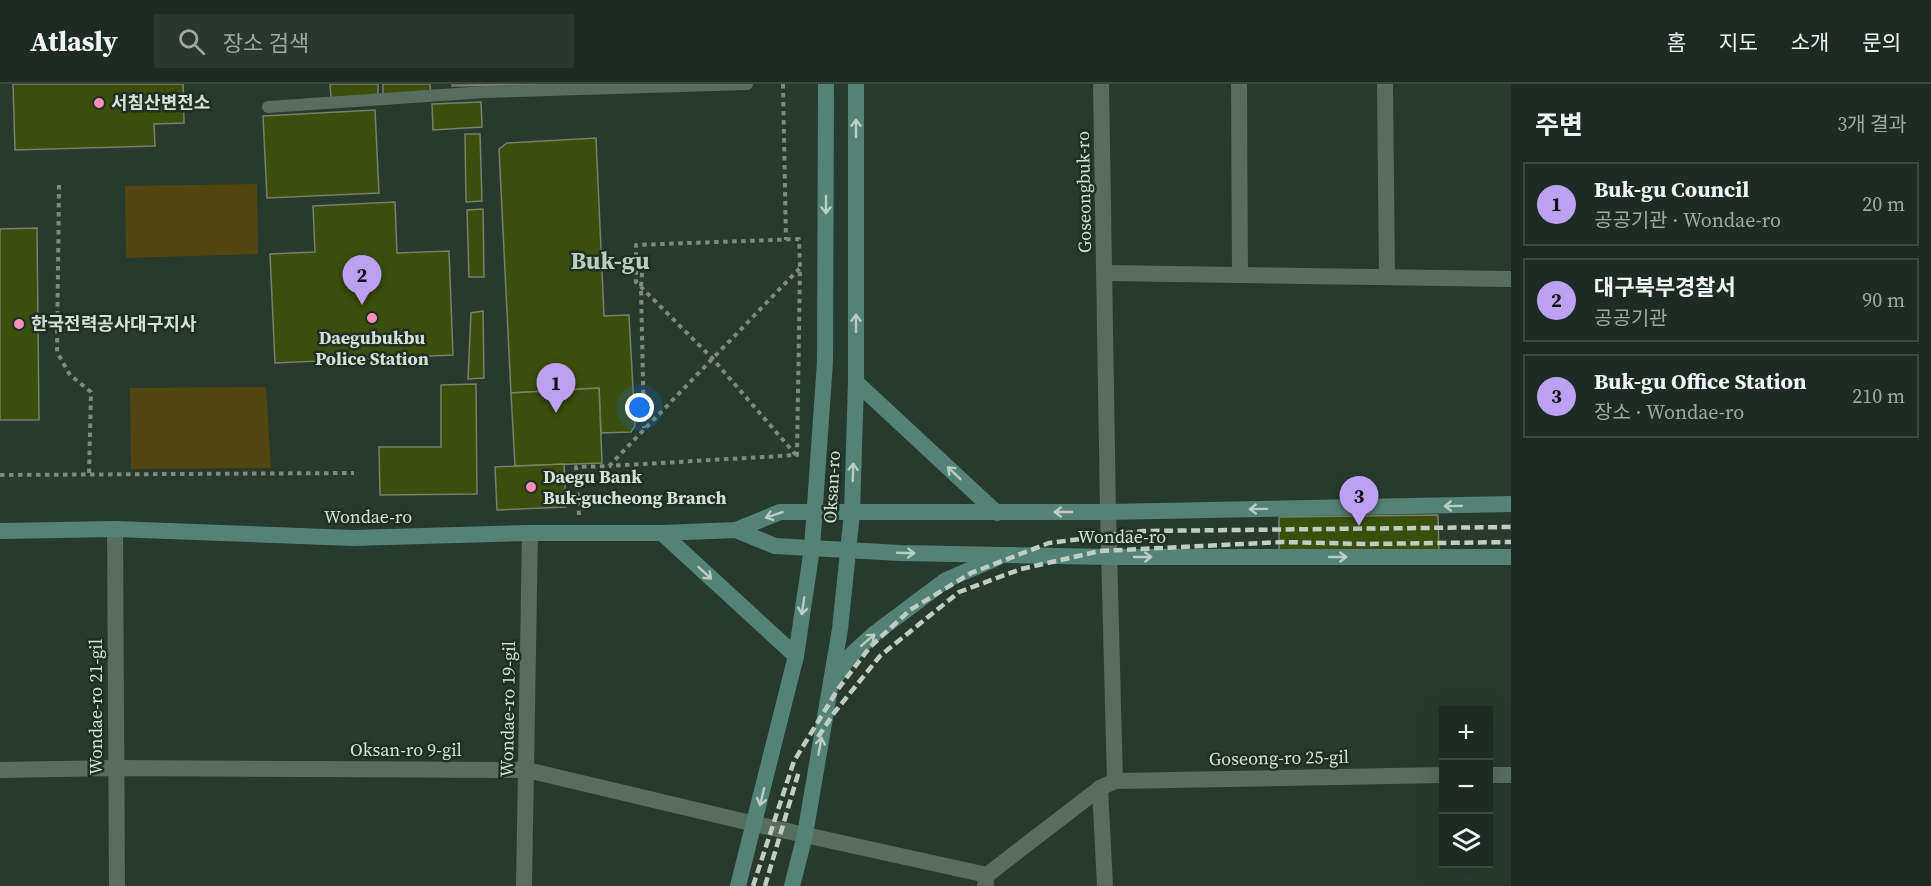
<!DOCTYPE html>
<html lang="ko">
<meta charset="utf-8">
<style>
:root{--surface:#1c2c22;--page:#29382f;--text:#f1f3f6;--muted:#a0a7a5;--line:#3a4840;--accent:#bca0f2}
body{margin:0;font-family:"Source Serif 4","Noto Sans KR",serif;background:var(--page);color:var(--text)}
.controls{position:absolute;right:18px;bottom:18px;display:grid;overflow:hidden;border-radius:0px;box-shadow:0 6px 24px #0002}
.controls button{width:54px;height:54px;display:grid;place-items:center;padding:0;border:0;border-bottom:2px solid var(--line);background:var(--surface);color:var(--text);font:30px sans-serif}
.you{position:absolute;left:640px;top:324px;width:21px;height:21px;margin:-15px;border:4px solid #fff;border-radius:50%;background:#1a73e8;box-shadow:0 0 0 9px #1a73e833}
.badge{display:grid;place-items:center;width:39px;height:39px;border-radius:50%;background:var(--accent);color:#111;font-size:20px;font-weight:700}
.pin{position:absolute;translate:-50% -50px;filter:drop-shadow(0 2px 3px #0008)}
.pin::after{content:'';position:absolute;top:32px;width:21px;height:18px;background:inherit;clip-path:polygon(0 0,100% 0,50% 100%)}
.list{margin:0;padding:0;list-style:none}
h2{display:flex;justify-content:space-between;align-items:center;height:78px;margin:0;padding:0 24px;font-size:26px}
h2 small{font-size:20px;font-weight:400;color:var(--muted)}
.list li{display:grid;grid-template-columns:39px 1fr auto;gap:18px;align-items:center;box-sizing:border-box;height:84px;margin:0 12px 12px;padding:0 12px;border:2px solid var(--line);border-radius:0px}
.list b{display:block;font-size:22px;white-space:nowrap}
.list p{margin:0;font-size:20px;white-space:nowrap;color:var(--muted)}
.list em{font-size:20px;font-style:normal;color:var(--muted)}
.icon{flex:none;width:33px;height:33px;fill:none;stroke:currentColor;stroke-width:2;stroke-linecap:round;stroke-linejoin:round}
.map{position:relative;flex:none;width:1511px;height:802px;overflow:hidden}
header{display:flex;align-items:center;gap:36px;box-sizing:border-box;height:84px;padding:0 30px;background:var(--surface);border-bottom:2px solid var(--line)}
header strong{font-size:28px}
nav{display:flex;gap:33px;margin-inline-start:auto;font-size:21px}
.search{width:420px;height:54px;background:var(--page);display:flex;align-items:center;gap:15px;box-sizing:border-box;padding:0 21px;border-radius:0px;color:var(--muted);font-size:22px}
main{display:flex}
aside{flex:1;background:var(--surface)}
.map>svg:first-child{display:block}
.garden{fill:#544510}
.building{fill:#3b4e0c;stroke:#78816a;stroke-width:1.5}
.lines{fill:none;stroke-linecap:round;stroke-linejoin:round}
.path{stroke:#7a8b80;stroke-width:4;stroke-dasharray:4.5 4.5;stroke-linecap:butt}
.service{stroke:#566d5f;stroke-width:12}
.minor{stroke:#566d5f;stroke-width:16}
.secondary{stroke:#548276;stroke-width:16}
.rail{stroke:#c0cdc4;stroke-width:4.5;stroke-dasharray:9 4.5;stroke-linecap:butt}
.oneway{stroke:#bacdc4}
.poi-dot{fill:#ff8eba;stroke:#1c3124;stroke-width:2}
.labels{text-anchor:middle;stroke-width:5;stroke-linejoin:round;paint-order:stroke}
.poi-label{font-size:18px;font-weight:bold;fill:#d4e0d8;stroke:#1c3124;text-anchor:start}
.street-label{font-size:18px;fill:#d4e0d8;stroke:#1c3124}
.district-label{font-size:24px;font-weight:bold;fill:#b7d0c0;stroke:#1c3124}
</style>
<header>
<strong>Atlasly</strong>
<div class="search"><svg class="icon" aria-label="search" viewBox="0 0 24 24"><circle cx="10" cy="10" r="6"/><path d="M15 15l6 6"/></svg>장소 검색</div>
<nav><a>홈</a><a>지도</a><a>소개</a><a>문의</a></nav>
</header>
<main>
<div class="map">
<svg width="1511" height="802" viewBox="0 0 1511 802">
<rect width="100%" height="100%" fill="#263b2e"/>
<!-- garden -->
<g class="garden">
<polygon points="257,100 258,170 126,174 125,102"/>
<polygon points="266,303 271,384 131,385 130,304"/>
</g>
<!-- building -->
<g class="building">
<polygon points="13,0 183,0 184,39 154,40 155,62 15,66"/>
<polygon points="330,0 378,0 378,13 331,14"/>
<polygon points="383,0 430,0 431,11 383,13"/>
<polygon points="452,0 548,0 452,2"/>
<polygon points="481,18 482,43 433,46 432,20"/>
<polygon points="375,26 379,109 267,114 263,32"/>
<polygon points="465,50 480,50 482,117 466,118"/>
<polygon points="596,54 604,232 629,231 635,342 631,348 601,349 599,304 511,309 499,65 507,59"/>
<polygon points="395,118 397,169 449,167 453,271 275,279 270,170 315,168 313,122"/>
<polygon points="483,125 484,193 469,193 467,126"/>
<polygon points="37,144 39,336 0,336 0,145"/>
<polygon points="483,227 484,294 468,295 471,229"/>
<polygon points="476,300 477,410 380,411 379,363 441,363 441,301"/>
<polygon points="599,304 602,379 515,382 511,309"/>
<polygon points="564,380 566,423 497,426 495,383"/>
<polygon points="1438,431 1439,471 1279,473 1279,433"/>
</g>
<g class="lines">
<!-- path -->
<g class="path">
<polyline points="783,0 786,156"/>
<polyline points="59,101 57,268 70,291 91,308 89,391"/>
<polyline points="610,177 643,177 641,203 644,344"/>
<polyline points="796,371 712,274 636,198 636,161 799,155 800,184"/>
<polyline points="0,391 354,389"/>
<polyline points="579,431 576,383 609,382 800,184 797,371 609,382"/>
</g>
<!-- service -->
<polyline class="service" points="268,23 485,8 747,0"/>
<!-- minor -->
<g class="minor">
<polyline points="1239,0 1240,191"/>
<polyline points="1385,0 1387,193"/>
<polyline points="1105,189 1511,195"/>
<polyline points="115,445 117,802"/>
<polyline points="0,686 116,684 527,686 755,740 987,791"/>
<polyline points="1488,691 1511,691"/>
<polyline points="1115,697 1444,691"/>
<polyline points="1100,704 1105,802"/>
<polyline points="524,802 530,449"/>
<polyline points="985,802 987,791 1100,704 1115,697 1108,428 1101,0"/>
</g>
<!-- secondary -->
<g class="secondary">
<polyline points="856,298 997,429"/>
<polyline points="736,446 775,462 900,469 1111,473 1511,473"/>
<polyline points="0,447 115,445 353,454 530,449 662,449 736,446 780,428 1108,428 1511,420"/>
<polyline points="662,449 796,572"/>
<polyline points="835,594 849,573 874,550 946,496 997,474"/>
<polyline points="738,802 796,572 812,464 825,278 826,0"/>
<polyline points="792,802 805,751 840,545 852,429 856,298 856,0"/>
</g>
<!-- rail -->
<g class="rail">
<polyline points="818,653 834,629 880,572 959,508 1021,485 1100,467 1283,458 1366,460 1511,458"/>
<polyline points="753,802 794,677 838,605 870,563 910,526 971,489 1049,459 1143,447 1511,443"/>
<polyline points="765,802 799,687"/>
</g>
</g>
<!-- one-way arrows -->
<defs><path id="oneway-shaft" d="M-6 0H5M1.5-3L5.5 0L1.5 3" fill="none" stroke-width="1.6" stroke-linecap="round" stroke-linejoin="round" transform="scale(1.5)"/></defs>
<g class="oneway">
<use href="#oneway-shaft" transform="translate(856 44) rotate(-90)"/>
<use href="#oneway-shaft" transform="translate(826 121) rotate(90)"/>
<use href="#oneway-shaft" transform="translate(856 239) rotate(-90)"/>
<use href="#oneway-shaft" transform="translate(853 388) rotate(-88)"/>
<use href="#oneway-shaft" transform="translate(954 389) rotate(-137)"/>
<use href="#oneway-shaft" transform="translate(1453 422) rotate(179)"/>
<use href="#oneway-shaft" transform="translate(1258 425) rotate(179)"/>
<use href="#oneway-shaft" transform="translate(1063 428) rotate(180)"/>
<use href="#oneway-shaft" transform="translate(774 431) rotate(162)"/>
<use href="#oneway-shaft" transform="translate(906 469) rotate(2)"/>
<use href="#oneway-shaft" transform="translate(1143 473)"/>
<use href="#oneway-shaft" transform="translate(1338 473)"/>
<use href="#oneway-shaft" transform="translate(705 489) rotate(43)"/>
<use href="#oneway-shaft" transform="translate(803 522) rotate(98)"/>
<use href="#oneway-shaft" transform="translate(868 556) rotate(-41)"/>
<use href="#oneway-shaft" transform="translate(820 662) rotate(-80)"/>
<use href="#oneway-shaft" transform="translate(762 713) rotate(104)"/>
</g>
<!-- markers -->
<g class="poi-dot">
<circle cx="99" cy="19" r="6"/>
<circle cx="372" cy="234" r="6"/>
<circle cx="19" cy="240" r="6"/>
<circle cx="531" cy="403" r="6"/>
</g>
<g class="labels">
<!-- poi labels -->
<g class="poi-label">
<text x="111" y="25">서침산변전소</text>
<text x="31" y="246">한국전력공사대구지사</text>
<text x="372" y="260" text-anchor="middle">Daegubukbu<tspan x="372" dy="21">Police Station</tspan></text>
<text x="543" y="399">Daegu Bank<tspan x="543" dy="21">Buk-gucheong Branch</tspan></text>
</g>
<!-- street labels -->
<g class="street-label">
<text transform="translate(1084 108) rotate(-91)" y="6">Goseongbuk-ro</text>
<text transform="translate(832 403) rotate(-87)" y="6">Oksan-ro</text>
<text x="368" y="439">Wondae-ro</text>
<text x="1122" y="459">Wondae-ro</text>
<text transform="translate(96 623) rotate(-90)" y="6">Wondae-ro 21-gil</text>
<text transform="translate(508 625) rotate(-89)" y="6">Wondae-ro 19-gil</text>
<text x="406" y="672">Oksan-ro 9-gil</text>
<text transform="translate(1279 674) rotate(-1)" y="6">Goseong-ro 25-gil</text>
</g>
<!-- district labels -->
<g class="district-label">
<text x="610" y="185">Buk-gu</text>
</g>
</g>
</svg>
<div class="controls">
<button>+</button>
<button>−</button>
<button><svg class="icon" aria-label="layers" viewBox="0 0 24 24"><path d="M12 4l9 5-9 5-9-5zM3 14l9 5 9-5"/></svg></button>
</div>
<div class="you"></div>
<div class="pin badge" style="left:556px;top:329px">1</div>
<div class="pin badge" style="left:362px;top:221px">2</div>
<div class="pin badge" style="left:1359px;top:442px">3</div>
</div>
<aside>
<h2>주변<small>3개 결과</small></h2>
<ul class="list">
<li><span class="badge">1</span><div><b>Buk-gu Council</b><p>공공기관 · Wondae-ro</p></div><em>20 m</em></li>
<li><span class="badge">2</span><div><b>대구북부경찰서</b><p>공공기관</p></div><em>90 m</em></li>
<li><span class="badge">3</span><div><b>Buk-gu Office Station</b><p>장소 · Wondae-ro</p></div><em>210 m</em></li>
</ul>
</aside>
</main>
